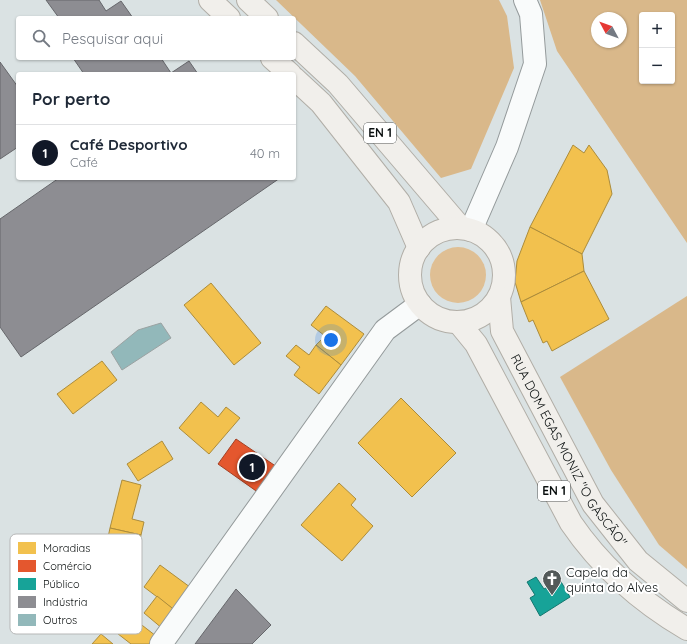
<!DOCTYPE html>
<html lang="pt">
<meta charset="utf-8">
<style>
:root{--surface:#fff;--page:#f6f6f7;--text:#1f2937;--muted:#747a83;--line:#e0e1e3;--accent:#111827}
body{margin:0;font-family:Quicksand,sans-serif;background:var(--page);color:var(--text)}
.controls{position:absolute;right:12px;top:12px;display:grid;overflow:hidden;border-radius:4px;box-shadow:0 1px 3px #0004}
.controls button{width:36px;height:36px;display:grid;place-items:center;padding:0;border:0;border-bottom:1px solid var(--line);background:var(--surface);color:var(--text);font:20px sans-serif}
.compass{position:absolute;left:591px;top:12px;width:36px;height:36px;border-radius:50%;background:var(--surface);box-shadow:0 1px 3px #0004;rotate:311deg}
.you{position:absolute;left:331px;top:340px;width:14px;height:14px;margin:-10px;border:3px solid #fff;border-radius:50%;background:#1a73e8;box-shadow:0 0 0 6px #1a73e833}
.badge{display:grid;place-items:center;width:26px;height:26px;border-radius:50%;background:var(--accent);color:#fff;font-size:13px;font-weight:700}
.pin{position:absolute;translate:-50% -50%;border:2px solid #fff;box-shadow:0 1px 4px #0006}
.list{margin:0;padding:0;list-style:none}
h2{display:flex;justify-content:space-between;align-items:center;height:52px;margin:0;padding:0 16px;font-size:17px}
h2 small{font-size:13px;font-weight:400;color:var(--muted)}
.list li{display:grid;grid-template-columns:26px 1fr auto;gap:12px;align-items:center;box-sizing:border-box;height:56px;padding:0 16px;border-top:1px solid var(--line)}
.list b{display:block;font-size:15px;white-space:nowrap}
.list p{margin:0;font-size:13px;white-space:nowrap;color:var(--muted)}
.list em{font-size:13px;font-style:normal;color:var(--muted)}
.icon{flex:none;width:22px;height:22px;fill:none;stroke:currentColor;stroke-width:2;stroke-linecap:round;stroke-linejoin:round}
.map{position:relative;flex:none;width:687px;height:644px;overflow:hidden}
.search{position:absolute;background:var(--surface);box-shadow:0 1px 3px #0004;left:16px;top:16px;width:280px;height:44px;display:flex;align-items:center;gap:10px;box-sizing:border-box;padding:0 14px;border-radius:4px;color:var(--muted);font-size:15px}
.panel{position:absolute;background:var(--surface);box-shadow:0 1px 3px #0004;left:16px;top:72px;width:280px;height:108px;border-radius:4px}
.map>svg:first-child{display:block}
.green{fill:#dfbf94}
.forest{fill:#d9b88a;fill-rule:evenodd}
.homes{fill:#f2c14e;stroke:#ac8c3b}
.shops{fill:#e4572e;stroke:#a34125}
.public{fill:#17a398;stroke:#13776f}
.industry{fill:#8d8d92;stroke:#66676b}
.building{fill:#92b8ba;stroke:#9ba2a2}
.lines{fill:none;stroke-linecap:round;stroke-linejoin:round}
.street-casing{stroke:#949a9b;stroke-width:24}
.primary-casing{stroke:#b1aea7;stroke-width:24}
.street{stroke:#f9fbfb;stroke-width:22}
.primary{stroke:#f1efeb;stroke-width:22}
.labels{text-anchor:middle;stroke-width:4;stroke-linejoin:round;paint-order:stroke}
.shield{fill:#fff;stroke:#545757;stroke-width:1}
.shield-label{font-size:12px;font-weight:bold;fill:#0a0f0f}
.street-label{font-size:13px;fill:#0a0f0f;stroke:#fff}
.poi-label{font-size:13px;fill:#0a0f0f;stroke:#fff;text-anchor:start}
.key{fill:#fff;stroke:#b6b7b7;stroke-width:1}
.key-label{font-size:11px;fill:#0a0f0f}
</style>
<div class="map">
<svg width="687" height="644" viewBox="0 0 687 644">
<rect width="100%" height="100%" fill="#dae2e3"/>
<!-- green -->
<circle class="green" cx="458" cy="275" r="28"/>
<!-- forest -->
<g class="forest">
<polygon points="276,0 499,0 507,16 514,68 471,169 441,178 355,76"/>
<path d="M540,0H687V243L557,51ZM642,15H672V81H642ZM597,18H621V42H597Z"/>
<polygon points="687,296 687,569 659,545 611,470 560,377"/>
</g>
<!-- homes -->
<g class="homes">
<polygon points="573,145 584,153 589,145 607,170 612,194 582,254 530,227"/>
<polygon points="530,227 582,254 584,271 521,302 515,282 517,261"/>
<polygon points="584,271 609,319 552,351 547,341 543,343 533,320 529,322 521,302"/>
<polygon points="211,283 261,343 234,365 184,305"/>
<polygon points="326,306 364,334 341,365 316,345 325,336 311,325"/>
<polygon points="296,345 309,355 316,345 341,365 319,394 294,375 300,367 286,356"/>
<polygon points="102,361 117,380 73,414 57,394"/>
<polygon points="401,398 456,453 412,497 358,443"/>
<polygon points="201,402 218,417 226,407 240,418 209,454 179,428"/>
<polygon points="162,441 173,459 138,481 127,464"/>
<polygon points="122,480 141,485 132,519 144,522 141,535 110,528"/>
<polygon points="339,483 356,499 351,505 373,526 342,561 301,525"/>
<polygon points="110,528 141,535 138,550 121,546 114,582 99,579"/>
<polygon points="160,565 194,590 177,612 144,587"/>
<polygon points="157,596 177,612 163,629 144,613"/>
<polygon points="116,605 156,636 150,644 131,644 95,616"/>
<polygon points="101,634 113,644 92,644"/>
</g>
<!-- shops -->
<polygon class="shops" points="236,439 277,467 259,493 218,464"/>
<!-- public -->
<polygon class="public" points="536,577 544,589 560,580 570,597 540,616 530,598 535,595 527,582"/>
<!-- industry -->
<g class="industry">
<polygon points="46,0 99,0 106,11 121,1 133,18 59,18"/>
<polygon points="73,58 161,58 171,73 189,61 198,74 84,74"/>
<polygon points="0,62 18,87 18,147 0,159"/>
<polygon points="59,178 280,178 21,357 0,327 0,219"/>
<polygon points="236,589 271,625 252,644 195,644"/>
</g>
<!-- building -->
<polygon class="building" points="161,323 171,338 122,370 111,352 138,330"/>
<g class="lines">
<!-- street casing -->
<g class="street-casing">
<g id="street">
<polyline points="471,230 507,147 535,64 531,14 525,0"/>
<polyline points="161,644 385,330 420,304"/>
</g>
</g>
<!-- primary casing -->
<g class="primary-casing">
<g id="primary">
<polyline points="210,0 229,18"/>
<polyline points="248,0 267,18"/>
<polyline points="294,43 338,84 461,228"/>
<polyline points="272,58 290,74"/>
<polyline points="294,78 321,103 399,202 419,248"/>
<circle cx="457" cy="275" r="47"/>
<path id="s1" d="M499,297L502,331L593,504L638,561L687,601"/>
<path d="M458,322L476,344L571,523C601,567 641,602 687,629"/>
</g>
</g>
<!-- street -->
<use href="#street" class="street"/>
<!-- primary -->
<use href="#primary" class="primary"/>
</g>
<!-- icons -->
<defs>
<g id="church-pin" transform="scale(1)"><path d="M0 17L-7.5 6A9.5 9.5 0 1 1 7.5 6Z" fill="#535959" stroke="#fff"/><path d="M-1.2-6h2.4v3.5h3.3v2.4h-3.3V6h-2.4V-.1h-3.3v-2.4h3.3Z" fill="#fff"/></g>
</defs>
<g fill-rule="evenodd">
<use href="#church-pin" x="552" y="579"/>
</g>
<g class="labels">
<!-- shield labels -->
<g class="shield">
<rect x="364" y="123" width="32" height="20" rx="3"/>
<rect x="538" y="481" width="32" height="20" rx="3"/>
</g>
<g class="shield-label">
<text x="380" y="137">EN 1</text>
<text x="554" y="495">EN 1</text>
</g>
<!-- street labels -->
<g class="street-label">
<text dy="5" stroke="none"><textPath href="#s1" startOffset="171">RUA DOM EGAS MONIZ "O GASCÃO"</textPath></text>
</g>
<!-- poi labels -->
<g class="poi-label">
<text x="566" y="577">Capela da<tspan x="566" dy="15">quinta do Alves</tspan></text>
</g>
</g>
<!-- legend -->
<rect x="10" y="534" width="132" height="100" rx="6" class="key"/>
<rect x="18" y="542" width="18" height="12" fill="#f2c14e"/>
<rect x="18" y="560" width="18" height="12" fill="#e4572e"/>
<rect x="18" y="578" width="18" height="12" fill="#17a398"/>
<rect x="18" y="596" width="18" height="12" fill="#8d8d92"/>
<rect x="18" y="614" width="18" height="12" fill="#92b8ba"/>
<g class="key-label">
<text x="43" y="552">Moradias</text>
<text x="43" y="570">Comércio</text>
<text x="43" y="588">Público</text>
<text x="43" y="606">Indústria</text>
<text x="43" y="624">Outros</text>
</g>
</svg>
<div class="controls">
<button>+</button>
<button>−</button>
</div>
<svg class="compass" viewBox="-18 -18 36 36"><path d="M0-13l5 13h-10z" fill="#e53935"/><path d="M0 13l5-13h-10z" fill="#747a83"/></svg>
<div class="you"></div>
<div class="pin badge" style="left:252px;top:467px">1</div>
<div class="search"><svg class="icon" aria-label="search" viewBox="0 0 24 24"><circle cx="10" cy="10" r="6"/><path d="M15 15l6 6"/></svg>Pesquisar aqui</div>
<section class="panel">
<h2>Por perto<small></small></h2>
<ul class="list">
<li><span class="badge">1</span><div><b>Café Desportivo</b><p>Café</p></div><em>40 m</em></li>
</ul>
</section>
</div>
